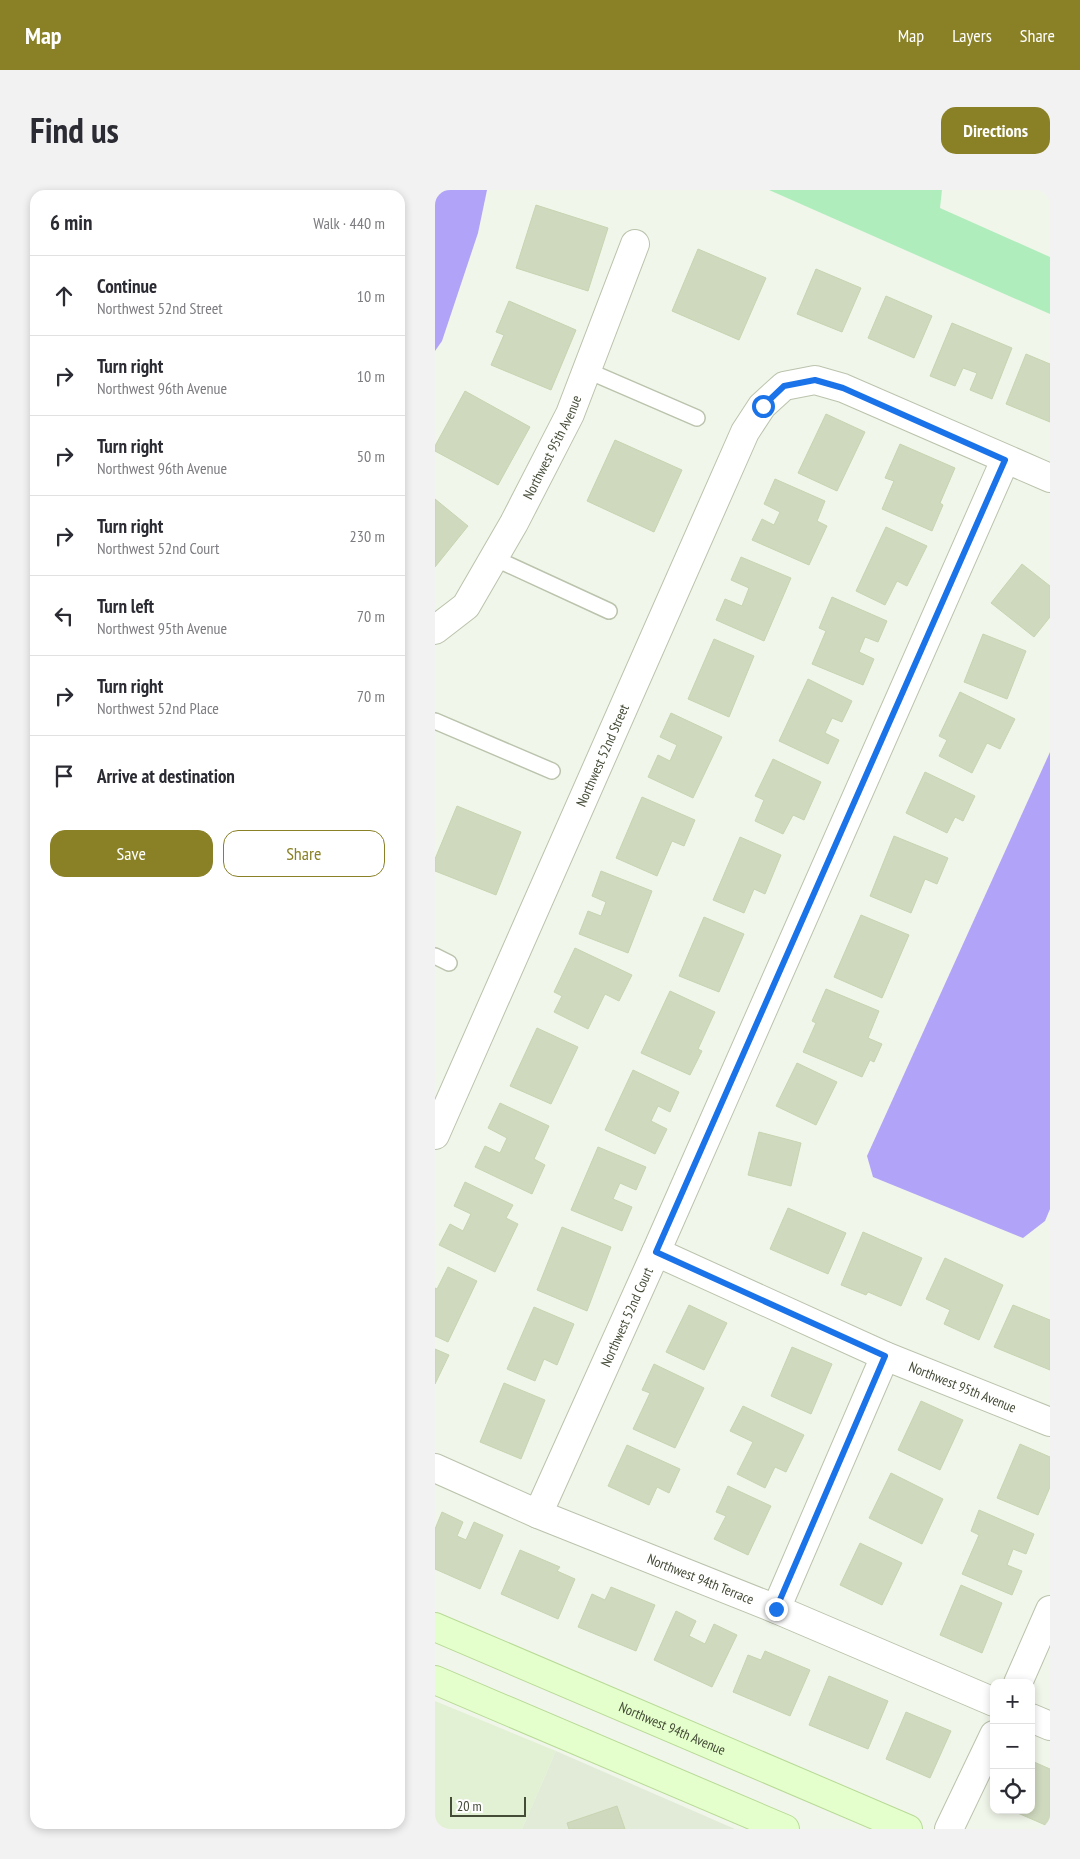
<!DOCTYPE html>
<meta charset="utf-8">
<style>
:root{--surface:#fff;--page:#f2f2f3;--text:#2b2b33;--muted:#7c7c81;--line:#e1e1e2;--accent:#8a8127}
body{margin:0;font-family:"PT Sans Narrow",sans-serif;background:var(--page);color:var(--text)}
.controls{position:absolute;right:15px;bottom:15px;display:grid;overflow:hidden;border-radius:10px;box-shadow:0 2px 8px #0003}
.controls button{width:45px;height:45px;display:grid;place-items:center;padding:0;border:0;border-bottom:1px solid var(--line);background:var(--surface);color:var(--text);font:25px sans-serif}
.scale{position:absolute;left:15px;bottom:12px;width:76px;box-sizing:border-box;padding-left:5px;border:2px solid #444b37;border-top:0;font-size:14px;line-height:18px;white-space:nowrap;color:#444b37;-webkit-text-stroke:4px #fff;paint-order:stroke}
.stop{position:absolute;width:15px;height:15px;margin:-11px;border:4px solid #1a73e8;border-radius:50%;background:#fff}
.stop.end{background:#1a73e8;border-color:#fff;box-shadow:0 1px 5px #0008}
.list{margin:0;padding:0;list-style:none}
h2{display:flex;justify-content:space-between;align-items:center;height:65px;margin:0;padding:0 20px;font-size:21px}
h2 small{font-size:16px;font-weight:400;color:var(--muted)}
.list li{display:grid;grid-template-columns:32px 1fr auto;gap:15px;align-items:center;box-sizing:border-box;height:80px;padding:0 20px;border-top:1px solid var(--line)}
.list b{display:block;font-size:19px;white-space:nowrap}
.list p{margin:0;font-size:16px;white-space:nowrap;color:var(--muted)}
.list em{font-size:16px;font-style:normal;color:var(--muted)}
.actions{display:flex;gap:10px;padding:15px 20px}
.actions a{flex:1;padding:11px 0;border:1px solid var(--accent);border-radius:15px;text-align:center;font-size:18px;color:var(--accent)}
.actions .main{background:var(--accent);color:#fff}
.icon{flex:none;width:28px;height:28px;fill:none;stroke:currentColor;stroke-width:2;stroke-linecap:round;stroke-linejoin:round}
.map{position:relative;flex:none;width:615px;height:1639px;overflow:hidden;border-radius:15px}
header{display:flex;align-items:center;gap:30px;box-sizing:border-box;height:70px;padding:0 25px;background:var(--accent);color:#fff}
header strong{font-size:24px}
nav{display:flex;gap:28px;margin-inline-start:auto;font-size:18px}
.intro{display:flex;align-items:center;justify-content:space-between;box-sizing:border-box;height:120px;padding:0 30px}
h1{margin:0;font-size:35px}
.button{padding:12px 22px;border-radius:15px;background:var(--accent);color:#fff;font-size:18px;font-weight:700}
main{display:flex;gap:30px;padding:0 30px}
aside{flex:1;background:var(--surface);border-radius:15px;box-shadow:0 2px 8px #0003}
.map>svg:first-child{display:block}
.residential{fill:#e2ebd8}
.education{fill:#e2f0d3}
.green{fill:#b0edbd}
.water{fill:#b1a3f7}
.building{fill:#cfd9be;stroke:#c7d4b1}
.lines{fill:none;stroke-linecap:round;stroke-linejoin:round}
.lane-casing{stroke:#bac3ac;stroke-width:18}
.street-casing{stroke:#bac3ac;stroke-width:30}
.secondary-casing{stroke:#b8da97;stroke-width:30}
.lane{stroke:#fff;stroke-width:15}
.street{stroke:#fff;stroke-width:28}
.secondary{stroke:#e4ffcb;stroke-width:28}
.route{stroke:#1a73e8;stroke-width:6}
.labels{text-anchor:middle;stroke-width:4;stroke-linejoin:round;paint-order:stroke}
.street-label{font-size:14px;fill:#444b37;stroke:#fff}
</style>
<header>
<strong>Map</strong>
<nav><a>Map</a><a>Layers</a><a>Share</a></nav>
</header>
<div class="intro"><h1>Find us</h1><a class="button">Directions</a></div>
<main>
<aside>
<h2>6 min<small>Walk · 440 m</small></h2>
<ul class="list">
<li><svg class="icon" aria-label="ahead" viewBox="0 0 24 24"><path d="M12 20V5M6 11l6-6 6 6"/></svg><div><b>Continue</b><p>Northwest 52nd Street</p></div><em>10 m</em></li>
<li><svg class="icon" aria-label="right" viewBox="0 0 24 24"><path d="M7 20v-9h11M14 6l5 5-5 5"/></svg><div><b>Turn right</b><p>Northwest 96th Avenue</p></div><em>10 m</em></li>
<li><svg class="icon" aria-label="right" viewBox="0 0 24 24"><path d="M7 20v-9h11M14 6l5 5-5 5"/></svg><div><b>Turn right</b><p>Northwest 96th Avenue</p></div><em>50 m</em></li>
<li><svg class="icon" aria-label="right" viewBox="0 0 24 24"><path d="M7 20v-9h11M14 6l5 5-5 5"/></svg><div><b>Turn right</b><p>Northwest 52nd Court</p></div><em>230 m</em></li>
<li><svg class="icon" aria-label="left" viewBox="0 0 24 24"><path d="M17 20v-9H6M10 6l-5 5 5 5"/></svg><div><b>Turn left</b><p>Northwest 95th Avenue</p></div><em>70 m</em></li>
<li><svg class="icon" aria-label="right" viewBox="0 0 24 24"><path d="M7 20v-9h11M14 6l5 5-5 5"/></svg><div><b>Turn right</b><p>Northwest 52nd Place</p></div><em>70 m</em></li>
<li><svg class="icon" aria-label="arrive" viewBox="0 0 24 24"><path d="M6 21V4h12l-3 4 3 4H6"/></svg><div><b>Arrive at destination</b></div></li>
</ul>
<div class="actions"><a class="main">Save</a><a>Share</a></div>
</aside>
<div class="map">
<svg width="615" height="1639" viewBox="0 0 615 1639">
<rect width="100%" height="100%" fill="#f1f6ea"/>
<!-- residential -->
<polygon class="residential" points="121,1561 300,1639 87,1639"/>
<!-- education -->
<polygon class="education" points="0,1511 121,1561 87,1639 0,1639"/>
<!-- green -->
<polygon class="green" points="334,0 507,0 505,18 615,67 615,124"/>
<!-- water -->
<g class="water">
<polygon points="0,0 52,0 43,43 7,151 0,161"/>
<polygon points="615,562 615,1019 610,1031 588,1048 438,987 432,966"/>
</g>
<!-- building -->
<g class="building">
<polygon points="101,15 173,38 153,101 81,78"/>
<polygon points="263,59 331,88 304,150 237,121"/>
<polygon points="381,79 426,98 407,142 362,124"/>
<polygon points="451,106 497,126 479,168 433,148"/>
<polygon points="74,111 141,140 116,200 56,175 69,145 61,142"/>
<polygon points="517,133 577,158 557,209 535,200 542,183 528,178 520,196 495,186"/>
<polygon points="591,164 615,174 615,232 571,214"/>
<polygon points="30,201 95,237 63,295 0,261 0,256"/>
<polygon points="391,224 430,242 402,301 363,283"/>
<polygon points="180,250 247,280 219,342 152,311"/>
<polygon points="465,254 520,278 505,313 508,315 497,341 447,319 459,291 450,288"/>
<polygon points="340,289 390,311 382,331 392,336 374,375 317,350 327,329 339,335 345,322 329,314"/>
<polygon points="0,309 33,336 0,377"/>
<polygon points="451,337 492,356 472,396 462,391 450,415 421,401"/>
<polygon points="306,367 356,388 329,451 281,430 290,409 307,416 314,398 296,390"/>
<polygon points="587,374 615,396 615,427 599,447 556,413"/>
<polygon points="397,407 452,431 443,452 430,447 424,462 439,469 428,495 377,474 391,441 384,438"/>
<polygon points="548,444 591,461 572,509 529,492"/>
<polygon points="279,449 319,466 294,527 253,509"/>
<polygon points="373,489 417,511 407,532 397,528 390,543 404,550 393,574 344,551"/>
<polygon points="525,502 580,529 565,559 552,553 537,583 504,566 512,550 504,546"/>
<polygon points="236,523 287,547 258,608 213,587 223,565 235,571 242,555 225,547"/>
<polygon points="338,569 386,592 369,630 358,625 348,644 320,631 329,610 320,606"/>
<polygon points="490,582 540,606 528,631 520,627 512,643 471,623"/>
<polygon points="207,607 260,630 249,656 237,651 222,686 181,668"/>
<polygon points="22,616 86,642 61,705 0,681 0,669"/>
<polygon points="459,646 513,668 502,694 490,689 476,723 435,706"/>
<polygon points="305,647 346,665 330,704 319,699 309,723 278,710"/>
<polygon points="166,681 217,701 193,763 144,744 153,721 166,726 171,712 157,706"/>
<polygon points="426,725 474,745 447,808 399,787"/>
<polygon points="269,727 309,744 284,802 244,786"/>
<polygon points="140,758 197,785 184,811 170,804 153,839 119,822 127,806 119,802"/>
<polygon points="391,799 444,821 433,848 447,854 439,872 435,870 427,887 368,862 381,833 377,831"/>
<polygon points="235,801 280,822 263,859 267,861 255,885 206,863"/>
<polygon points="102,838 143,857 116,914 75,896"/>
<polygon points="362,873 402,892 381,935 341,916"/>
<polygon points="198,880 244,902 235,922 223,916 216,931 232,939 220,964 170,940"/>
<polygon points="65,913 114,936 99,969 110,975 97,1004 40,977 50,956 65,963 72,948 53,938"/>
<polygon points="324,942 366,953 356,996 313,985"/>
<polygon points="163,957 211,977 201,1000 185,993 178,1009 197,1017 187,1041 136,1020"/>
<polygon points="30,992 78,1015 71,1028 83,1034 60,1082 4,1055 15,1034 28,1041 36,1024 19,1016"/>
<polygon points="353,1018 411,1043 393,1084 335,1059"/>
<polygon points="127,1037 176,1057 152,1121 102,1100"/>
<polygon points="428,1042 487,1068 466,1116 433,1102 431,1105 406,1095"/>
<polygon points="510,1068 568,1095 544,1150 509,1134 515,1120 491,1109"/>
<polygon points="13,1077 42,1091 13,1152 0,1146 0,1098 2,1099"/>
<polygon points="254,1115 292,1133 269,1180 231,1162"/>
<polygon points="578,1115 615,1130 615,1180 559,1157"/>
<polygon points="99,1117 139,1134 122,1175 109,1169 100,1191 72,1179"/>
<polygon points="357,1157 397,1174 376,1224 336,1206"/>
<polygon points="0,1159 14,1165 0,1194"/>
<polygon points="219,1174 269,1198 240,1258 198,1239 215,1203 207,1200"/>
<polygon points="69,1193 110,1210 86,1269 45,1252"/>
<polygon points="486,1211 528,1230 505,1280 463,1260"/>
<polygon points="308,1216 369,1245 351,1282 340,1277 330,1298 302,1284 318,1252 295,1241"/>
<polygon points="585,1254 615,1267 615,1297 603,1325 562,1308"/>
<polygon points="192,1255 245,1279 234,1303 222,1297 214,1315 173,1296"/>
<polygon points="456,1283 508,1309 487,1354 434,1328"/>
<polygon points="293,1296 336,1316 313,1365 279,1349 291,1326 281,1322"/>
<polygon points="544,1320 599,1344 591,1364 578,1359 572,1375 587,1381 577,1405 527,1384 544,1345 536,1341"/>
<polygon points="7,1322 28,1332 22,1346 31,1350 39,1332 68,1345 45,1399 0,1379 0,1339"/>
<polygon points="425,1353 467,1373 447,1415 405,1395"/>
<polygon points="85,1360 125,1377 122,1381 140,1389 123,1429 66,1404"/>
<polygon points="526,1395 567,1413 547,1463 505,1445"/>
<polygon points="176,1397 220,1415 201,1461 143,1437 157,1404 170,1410"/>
<polygon points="241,1421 261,1431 254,1446 270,1454 279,1434 302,1445 277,1497 219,1470"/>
<polygon points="330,1461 375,1480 355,1526 298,1502 313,1465 326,1470"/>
<polygon points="394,1486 453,1511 433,1559 374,1535"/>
<polygon points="471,1522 516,1541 495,1588 451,1569"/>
<polygon points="599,1572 615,1579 615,1637 578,1621 596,1620 596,1578"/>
<polygon points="182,1616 190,1639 134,1639 132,1633"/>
</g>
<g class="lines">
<!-- lane casing -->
<g class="lane-casing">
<g id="lane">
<polyline points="151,180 262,228"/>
<polyline points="59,368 174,421"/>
<polyline points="0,531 117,581"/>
<polyline points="0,766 14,773"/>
</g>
</g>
<!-- street casing -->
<g class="street-casing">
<g id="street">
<path id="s1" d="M0,440L31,416L79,333L135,224L200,54"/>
<path id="s2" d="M0,945L310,242L327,216L349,196L380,190L408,198L615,288"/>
<path id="s3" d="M221,1062L450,1166L615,1232"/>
<path id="s4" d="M0,1278L103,1324L341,1419L559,1512"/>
<path id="s5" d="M103,1324L221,1062L570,270"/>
<polyline points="341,1419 450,1166"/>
<polyline points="583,1493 615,1420"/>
<polyline points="596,1528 615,1536"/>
<polyline points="514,1639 559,1545"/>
</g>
</g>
<!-- secondary casing -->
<g class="secondary-casing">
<g id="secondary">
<path id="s6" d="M0,1437L473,1639"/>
<polyline points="0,1490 350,1639"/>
</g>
</g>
<!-- lane -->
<use href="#lane" class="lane"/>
<!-- street -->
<use href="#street" class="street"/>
<!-- secondary -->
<use href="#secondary" class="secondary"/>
</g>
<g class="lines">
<!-- route -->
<polyline class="route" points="328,216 349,196 380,190 408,198 570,270 221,1062 450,1166 341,1419"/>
</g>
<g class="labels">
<!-- street labels -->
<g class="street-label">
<text dy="5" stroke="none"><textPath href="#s1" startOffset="220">Northwest 95th Avenue</textPath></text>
<text dy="5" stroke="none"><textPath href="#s2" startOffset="415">Northwest 52nd Street</textPath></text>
<text dy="5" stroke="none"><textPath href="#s5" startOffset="216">Northwest 52nd Court</textPath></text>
<text dy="5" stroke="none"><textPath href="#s3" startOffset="335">Northwest 95th Avenue</textPath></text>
<text dy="5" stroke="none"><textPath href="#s4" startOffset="288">Northwest 94th Terrace</textPath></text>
<text dy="5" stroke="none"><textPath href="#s6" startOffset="258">Northwest 94th Avenue</textPath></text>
</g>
</g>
</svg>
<div class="controls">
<button>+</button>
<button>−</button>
<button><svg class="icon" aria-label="locate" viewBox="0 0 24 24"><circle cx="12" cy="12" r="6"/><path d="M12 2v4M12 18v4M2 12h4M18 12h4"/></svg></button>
</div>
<div class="scale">20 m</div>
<div class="stop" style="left:328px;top:216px"></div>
<div class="stop end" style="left:341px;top:1419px"></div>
</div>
</main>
